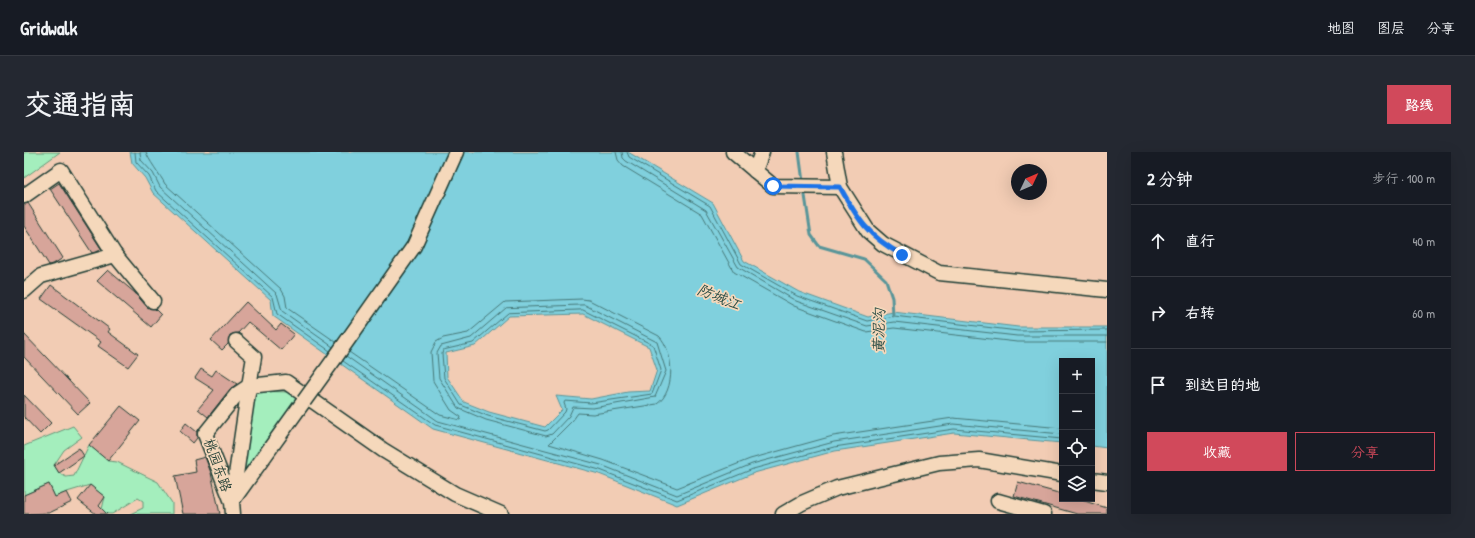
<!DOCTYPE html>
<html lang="zh">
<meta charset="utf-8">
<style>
:root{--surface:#171b24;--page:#242831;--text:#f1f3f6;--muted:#9ea1a6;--line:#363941;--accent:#d1495b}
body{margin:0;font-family:"Patrick Hand","LXGW WenKai TC",sans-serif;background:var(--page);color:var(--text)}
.controls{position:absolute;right:12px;bottom:12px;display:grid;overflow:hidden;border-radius:0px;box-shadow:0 4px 16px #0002}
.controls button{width:36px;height:36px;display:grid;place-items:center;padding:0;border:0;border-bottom:1px solid var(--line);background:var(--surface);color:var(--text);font:20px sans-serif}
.compass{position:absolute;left:987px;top:12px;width:36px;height:36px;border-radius:50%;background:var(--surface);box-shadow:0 4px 16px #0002;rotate:46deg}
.stop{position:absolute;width:12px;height:12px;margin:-9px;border:3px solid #1a73e8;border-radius:50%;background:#fff}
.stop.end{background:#1a73e8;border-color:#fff;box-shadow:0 1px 4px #0008}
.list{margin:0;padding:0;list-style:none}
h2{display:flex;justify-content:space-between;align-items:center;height:52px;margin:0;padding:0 16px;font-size:17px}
h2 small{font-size:13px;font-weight:400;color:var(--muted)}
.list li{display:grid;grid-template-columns:26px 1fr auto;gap:12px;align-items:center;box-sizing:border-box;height:72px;padding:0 16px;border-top:1px solid var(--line)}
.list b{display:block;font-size:15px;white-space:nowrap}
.list em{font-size:13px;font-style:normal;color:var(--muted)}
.actions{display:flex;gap:8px;padding:12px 16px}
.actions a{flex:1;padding:9px 0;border:1px solid var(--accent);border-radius:0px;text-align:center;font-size:14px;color:var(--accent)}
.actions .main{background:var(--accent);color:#fff}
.icon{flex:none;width:22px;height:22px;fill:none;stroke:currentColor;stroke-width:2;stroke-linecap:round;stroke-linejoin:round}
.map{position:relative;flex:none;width:1083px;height:362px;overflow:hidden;border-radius:0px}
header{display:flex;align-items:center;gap:24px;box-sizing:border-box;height:56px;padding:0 20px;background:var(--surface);border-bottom:1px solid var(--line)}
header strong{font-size:19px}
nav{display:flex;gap:22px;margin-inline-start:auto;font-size:14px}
.intro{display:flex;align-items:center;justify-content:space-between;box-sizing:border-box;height:96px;padding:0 24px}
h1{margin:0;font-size:28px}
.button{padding:10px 18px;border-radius:0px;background:var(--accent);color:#fff;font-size:14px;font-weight:700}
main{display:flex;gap:24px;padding:0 24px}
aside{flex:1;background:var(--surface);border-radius:0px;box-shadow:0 4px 16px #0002}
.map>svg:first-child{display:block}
.green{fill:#a4eebd;stroke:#629678}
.water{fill:#80d0dd;stroke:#599599;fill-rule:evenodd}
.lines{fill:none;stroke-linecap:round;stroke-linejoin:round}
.shore{stroke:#467878;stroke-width:1}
.stream{stroke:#599599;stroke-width:3}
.building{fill:#d7a59a;stroke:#1f3d34}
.minor-casing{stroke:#1f3d34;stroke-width:17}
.minor{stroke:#f5d8bb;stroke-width:14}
.minor-bridge-casing{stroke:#1f3d34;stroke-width:17;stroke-linecap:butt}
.minor-bridge{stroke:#f5d8bb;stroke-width:14}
.route{stroke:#1a73e8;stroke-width:5}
.labels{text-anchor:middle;stroke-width:3.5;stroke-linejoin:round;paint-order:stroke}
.street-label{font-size:14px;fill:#1f3d34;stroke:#f5d8bb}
.water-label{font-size:15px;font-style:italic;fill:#294c45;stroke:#f5d8bb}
</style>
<header>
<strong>Gridwalk</strong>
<nav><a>地图</a><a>图层</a><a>分享</a></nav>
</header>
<div class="intro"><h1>交通指南</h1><a class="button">路线</a></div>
<main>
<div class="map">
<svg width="1083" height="362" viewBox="0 0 1083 362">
<rect width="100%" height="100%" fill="#f2ccb4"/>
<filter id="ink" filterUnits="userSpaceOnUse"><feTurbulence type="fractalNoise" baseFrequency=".025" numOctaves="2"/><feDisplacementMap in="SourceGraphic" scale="8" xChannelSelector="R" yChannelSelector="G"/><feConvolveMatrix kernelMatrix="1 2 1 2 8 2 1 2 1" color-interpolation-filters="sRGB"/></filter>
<g filter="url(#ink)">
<!-- green -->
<g class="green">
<polygon points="0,0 36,0 0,26"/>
<polygon points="228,239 265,240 275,247 219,323"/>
<polygon points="49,274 58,285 40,298 30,313 35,321 42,325 50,324 65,293 84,309 93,310 134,330 148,351 148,362 106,362 119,356 119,349 114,346 88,362 83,362 78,357 81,345 66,333 43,340 31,345 25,332 0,343 0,294"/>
</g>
<!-- water -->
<path class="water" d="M106,0H604L689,51L720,109L775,140L844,165L869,160L994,175H1083V296L1068,294V209H1038V291L930,281L811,299L730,321L653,353L575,322L409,277L249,164L247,148L129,41L121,26L108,11ZM559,162L625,195L633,218L626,239L604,240L567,247L532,244L538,258L521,275L465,260L440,250L423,225L422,201L451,194L485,164Z"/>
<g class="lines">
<!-- shore -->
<g class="shore">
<polyline points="111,0 112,10 125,24 132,39 249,145 253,162 306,199"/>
<polyline points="116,0 117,8 129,21 136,35 253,142 258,159 309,195"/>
<path d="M122,0C123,6 137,24 141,32L257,137L261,144L263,156L312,190"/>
<polyline points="592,0 594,8 599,14 678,62 710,120 770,154 842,180 870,176 993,190 1083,190"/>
<polyline points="598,0 599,6 602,9 682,58 714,115 772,149 843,174 870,170 993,184 1083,184"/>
<polyline points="603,0 605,5 686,54 717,112 773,144 843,169 870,164 994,179 1083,178"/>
<polygon points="561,153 633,190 642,219 631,245 569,256 549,255 545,264 528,282 522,284 462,268 434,256 415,226 413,201 417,194 447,186 482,156"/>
<polygon points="559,158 629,193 637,218 628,242 567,251 541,249 540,251 542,257 541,260 524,278 521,279 464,264 437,253 420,226 418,202 419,198 449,191 484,161"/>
<path d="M325,200L416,263L436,268L437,265L427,258L409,229L407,200L412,190L419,186L444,181L481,150L558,147L565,148L635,184C650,199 652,239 633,252L569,262L554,261L549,268L525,292L579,308L653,336L726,307L809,284L929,266L1038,276"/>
<polyline points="322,204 414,269 577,313 653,343 728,312 810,290 929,272 1038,282"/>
<polyline points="319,209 411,273 576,318 653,348 729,317 810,295 930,277 1038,287"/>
</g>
<!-- stream -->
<g class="stream">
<polyline points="775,0 779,30"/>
<polyline points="780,37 787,83 795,94 840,107 862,128 868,146 869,164"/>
</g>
</g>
<!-- building -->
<g class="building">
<polygon points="35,31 78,98 68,101 26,37"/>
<polygon points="4,51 39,106 31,111 25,113 0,74 0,52"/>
<polygon points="84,118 111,141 123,155 131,157 137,163 127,175 73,129"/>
<polygon points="27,133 86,177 84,180 114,202 104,215 74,194 77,190 17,147"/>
<polygon points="222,150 252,178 257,172 270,182 257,198 224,170 214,181 206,183 204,192 198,198 187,188"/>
<polygon points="0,182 66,251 54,262 0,205"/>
<polygon points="177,217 188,224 192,218 213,232 206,237 184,265 174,257 190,238 171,226"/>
<polygon points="0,243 27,271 16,282 0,265"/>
<polygon points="97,254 116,269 84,309 65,293"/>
<polygon points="162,271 173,280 173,286 169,291 156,279"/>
<polygon points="55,296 60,304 35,321 30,313"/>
<polygon points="181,305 187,321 196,362 159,362 151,324 172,320 170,308"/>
<polygon points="994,330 1038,342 1038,347 1054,347 1083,356 1083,362 1053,362 990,344"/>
<polygon points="25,332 31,345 43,340 48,350 25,361 0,362 0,343"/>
<polygon points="66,333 81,345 75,354 83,362 72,362 54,348"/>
</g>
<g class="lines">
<!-- minor casing -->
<g class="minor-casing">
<g id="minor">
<polyline points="709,0 749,34 816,35"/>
<polyline points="810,0 816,35 844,79 859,92 915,121 1083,138"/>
<polyline points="731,19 738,0"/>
<polyline points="0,44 37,18 91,103 129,149"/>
<polyline points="0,139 17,124 91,103"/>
<polyline points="311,206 390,94 432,0"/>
<polyline points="1068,328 1083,330"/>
<polyline points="209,348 280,249"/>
<polyline points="974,349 1020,362"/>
<polyline points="208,350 225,234 262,230 359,298 431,342 477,362"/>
<polyline points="209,362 208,350 181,282 213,242 225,234 230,205 212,189"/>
<polyline points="759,362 778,351 813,336 915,311 955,308 1038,322"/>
</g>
</g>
<!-- minor -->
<use href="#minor" class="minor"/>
<!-- minor-bridge casing -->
<g class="minor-bridge-casing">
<polyline id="minor-bridge" points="280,249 311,206"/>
</g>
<!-- minor-bridge -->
<use href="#minor-bridge" class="minor-bridge"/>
</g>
</g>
<g class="lines" filter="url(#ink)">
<!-- route -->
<path class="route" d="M749,34L816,35C834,68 844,84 878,103"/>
</g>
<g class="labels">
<!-- street labels -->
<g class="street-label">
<text transform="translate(194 313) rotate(70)" y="5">桃园东路</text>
</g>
<!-- water labels -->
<g class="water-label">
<text transform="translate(695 145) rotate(22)" y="5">防城江</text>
<text transform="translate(855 179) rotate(-89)" y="5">黄泥沟</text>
</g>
</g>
</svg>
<div class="controls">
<button>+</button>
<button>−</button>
<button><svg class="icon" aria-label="locate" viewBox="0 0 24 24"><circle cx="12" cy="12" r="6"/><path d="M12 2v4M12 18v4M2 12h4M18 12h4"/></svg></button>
<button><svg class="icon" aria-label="layers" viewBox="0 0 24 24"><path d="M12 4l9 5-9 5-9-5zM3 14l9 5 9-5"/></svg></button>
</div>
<svg class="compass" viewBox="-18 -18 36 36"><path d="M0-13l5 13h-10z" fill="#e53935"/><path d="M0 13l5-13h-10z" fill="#9ea1a6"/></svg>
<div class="stop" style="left:749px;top:34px"></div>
<div class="stop end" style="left:878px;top:103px"></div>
</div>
<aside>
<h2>2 分钟<small>步行 · 100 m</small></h2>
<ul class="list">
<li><svg class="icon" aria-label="ahead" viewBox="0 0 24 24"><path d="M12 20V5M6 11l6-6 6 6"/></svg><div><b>直行</b></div><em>40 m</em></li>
<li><svg class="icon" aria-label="right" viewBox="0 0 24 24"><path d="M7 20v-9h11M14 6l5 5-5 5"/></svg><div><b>右转</b></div><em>60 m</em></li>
<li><svg class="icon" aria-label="arrive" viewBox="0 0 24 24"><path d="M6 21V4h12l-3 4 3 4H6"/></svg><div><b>到达目的地</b></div></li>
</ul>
<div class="actions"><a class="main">收藏</a><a>分享</a></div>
</aside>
</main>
